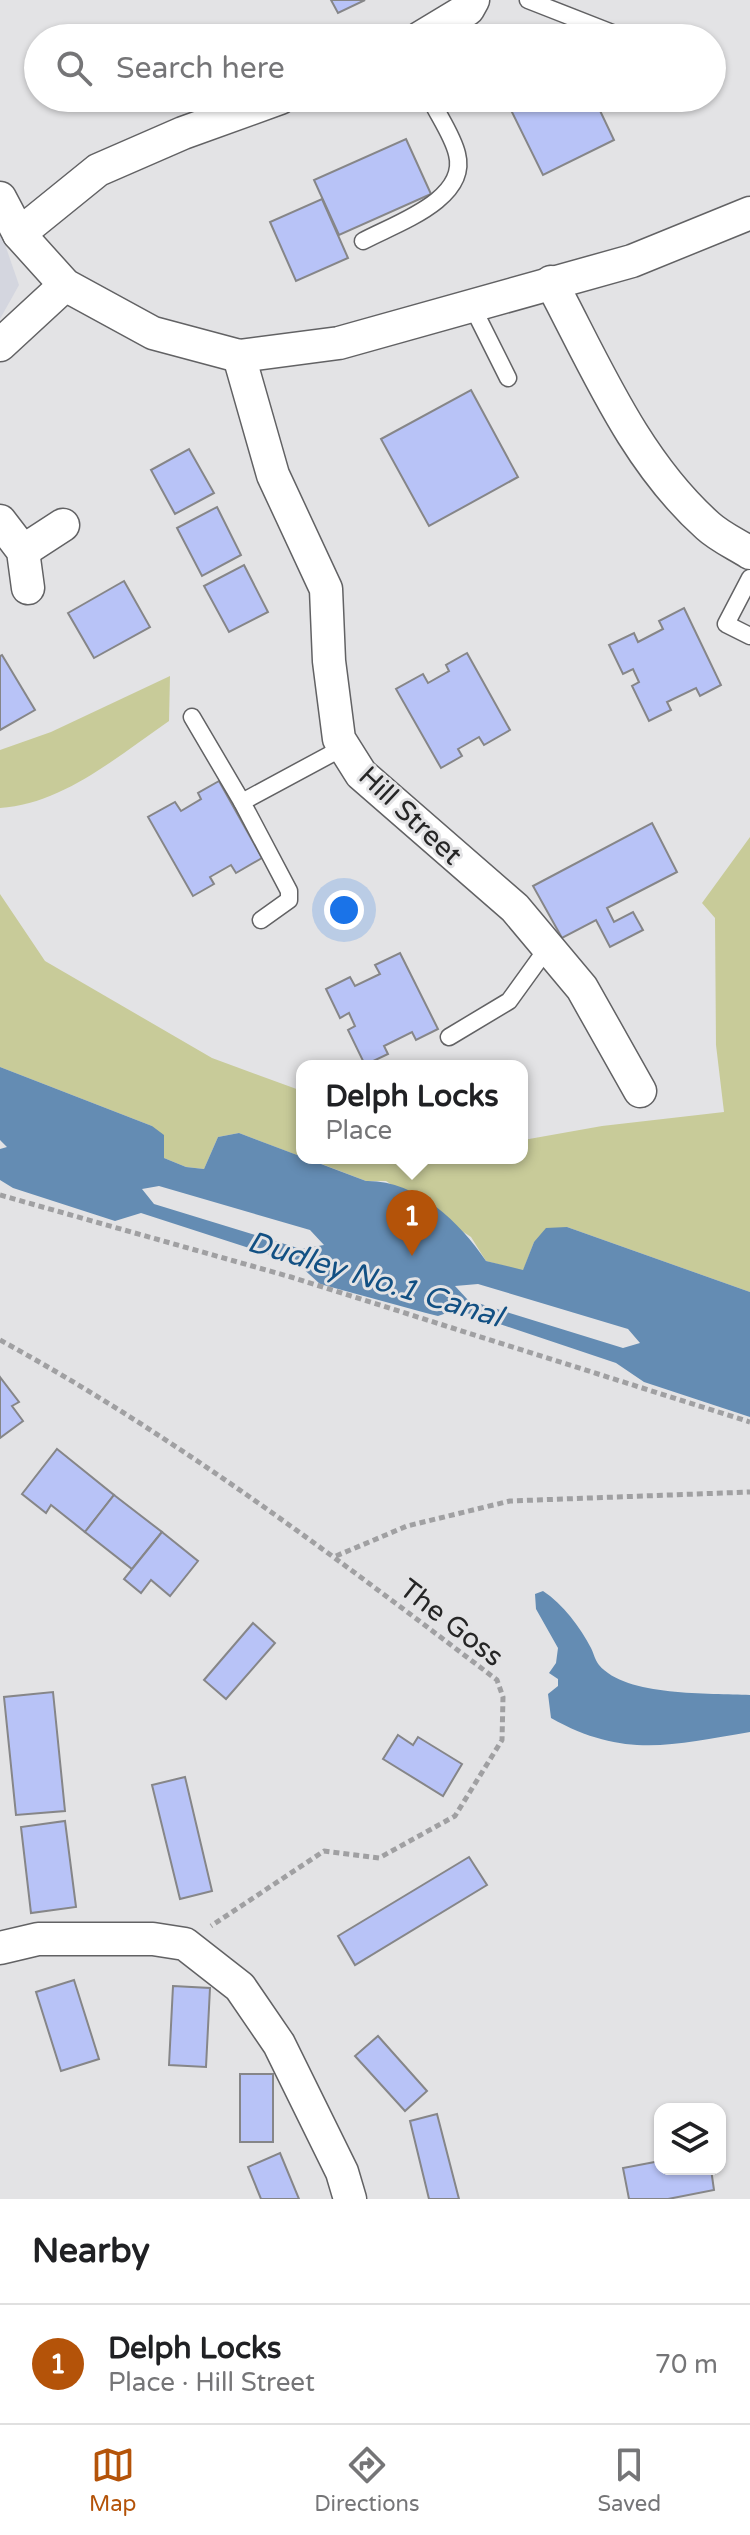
<!DOCTYPE html>
<meta charset="utf-8">
<style>
:root{--surface:#fff;--page:#f6f6f6;--text:#202124;--muted:#757577;--line:#e0e0e0;--accent:#b45309}
body{margin:0;font-family:"Varela Round",sans-serif;background:var(--page);color:var(--text)}
.controls{position:absolute;right:24px;bottom:24px;display:grid;overflow:hidden;border-radius:16px;box-shadow:0 2px 6px #0004}
.controls button{width:72px;height:72px;display:grid;place-items:center;padding:0;border:0;border-bottom:2px solid var(--line);background:var(--surface);color:var(--text);font:40px sans-serif}
.you{position:absolute;left:344px;top:910px;width:28px;height:28px;margin:-20px;border:6px solid #fff;border-radius:50%;background:#1a73e8;box-shadow:0 0 0 12px #1a73e833}
.badge{display:grid;place-items:center;width:52px;height:52px;border-radius:50%;background:var(--accent);color:#fff;font-size:26px;font-weight:700}
.pin{position:absolute;translate:-50% -66px;filter:drop-shadow(0 2px 4px #0008)}
.pin::after{content:'';position:absolute;top:42px;width:28px;height:24px;background:inherit;clip-path:polygon(0 0,100% 0,50% 100%)}
.popup{position:absolute;left:296px;top:1060px;width:232px;height:104px;box-sizing:border-box;display:grid;place-content:center;border-radius:16px;background:var(--surface);filter:drop-shadow(0 2px 6px #0005);font-size:26px;white-space:nowrap;color:var(--muted)}
.popup b{font-size:30px;color:var(--text)}
.popup::after{content:'';position:absolute;left:50%;top:100%;margin-left:-16px;border:16px solid transparent;border-top-color:var(--surface)}
.list{margin:0;padding:0;list-style:none}
h2{display:flex;justify-content:space-between;align-items:center;height:104px;margin:0;padding:0 32px;font-size:34px}
h2 small{font-size:26px;font-weight:400;color:var(--muted)}
.list li{display:grid;grid-template-columns:52px 1fr auto;gap:24px;align-items:center;box-sizing:border-box;height:120px;padding:0 32px;border-top:2px solid var(--line)}
.list b{display:block;font-size:30px;white-space:nowrap}
.list p{margin:0;font-size:26px;white-space:nowrap;color:var(--muted)}
.list em{font-size:26px;font-style:normal;color:var(--muted)}
.icon{flex:none;width:44px;height:44px;fill:none;stroke:currentColor;stroke-width:2;stroke-linecap:round;stroke-linejoin:round}
.map{position:relative;flex:none;width:750px;height:2199px;overflow:hidden}
.search{position:absolute;background:var(--surface);box-shadow:0 2px 6px #0004;left:24px;right:24px;top:24px;height:88px;display:flex;align-items:center;gap:20px;box-sizing:border-box;padding:0 28px;border-radius:44px;color:var(--muted);font-size:30px}
.sheet{height:224px;background:var(--surface)}
nav{display:flex;justify-content:space-around;align-items:center;box-sizing:border-box;height:112px;border-top:2px solid var(--line);background:var(--surface);font-size:22px;color:var(--muted)}
nav a{display:grid;justify-items:center;gap:4px}
nav .on{color:var(--accent)}
.map>svg:first-child{display:block}
.built{fill:#d4d6df}
.green{fill:#c8cb99}
.water{fill:#648cb3;fill-rule:evenodd}
.building{fill:#b8c3f7;stroke:#868688;stroke-width:2}
.lines{fill:none;stroke-linecap:round;stroke-linejoin:round}
.lane-casing{stroke:#626264;stroke-width:19}
.street-casing{stroke:#626264;stroke-width:35}
.path{stroke:#a0a0a2;stroke-width:5;stroke-dasharray:6 4;stroke-linecap:butt}
.lane{stroke:#fff;stroke-width:16}
.street{stroke:#fff;stroke-width:32}
.labels{text-anchor:middle;stroke-width:6;stroke-linejoin:round;paint-order:stroke}
.street-label{font-size:28px;fill:#262626;stroke:#e3e3e5}
.water-label{font-size:30px;font-style:italic;fill:#125083;stroke:#e3e3e5}
</style>
<div class="map">
<svg width="750" height="2199" viewBox="0 0 750 2199">
<rect width="100%" height="100%" fill="#e3e3e5"/>
<!-- built -->
<polygon class="built" points="0,230 19,285 0,319"/>
<!-- green -->
<g class="green">
<path d="M170,676L169,721C118,756 63,804 0,808V750L51,732Z"/>
<polygon points="750,837 750,1292 567,1227 534,1242 523,1271 486,1261 471,1237 386,1181 366,1181 306,1158 522,1158 522,1140 529,1139 602,1126 724,1112 716,1045 715,918 702,903"/>
<polygon points="0,894 45,961 212,1058 302,1091 302,1157 239,1133 218,1137 204,1169 186,1167 164,1158 152,1126 0,1067"/>
</g>
<!-- water -->
<g class="water">
<path d="M0,1067L152,1126L164,1135V1158L186,1167L204,1169L218,1137L239,1133L366,1181C416,1180 460,1222 486,1261L523,1270L534,1242L546,1228L567,1227L750,1292V1417L644,1382L616,1363L470,1314L455,1310L438,1316L426,1313L320,1284L298,1264L141,1213L115,1221L13,1188L0,1180V1149L7,1147L0,1140ZM159,1186L310,1230L324,1245L301,1249L154,1204L142,1189ZM478,1284L628,1329L640,1343L623,1348L468,1300L455,1286Z"/>
<path d="M543,1591C563,1604 580,1627 591,1648C594,1654 595,1660 599,1665C626,1697 710,1693 750,1695V1732C672,1745 624,1759 551,1718L548,1694L558,1686V1679L549,1673L556,1663L558,1648L536,1609L535,1594Z"/>
</g>
<!-- building -->
<g class="building">
<polygon points="331,0 365,0 338,13"/>
<polygon points="505,98 594,98 614,140 543,175"/>
<polygon points="406,139 431,194 339,235 314,180"/>
<polygon points="322,199 348,258 296,281 270,222"/>
<polygon points="471,390 518,477 429,526 381,439"/>
<polygon points="189,449 214,493 175,514 151,470"/>
<polygon points="217,507 241,555 202,576 177,528"/>
<polygon points="244,565 268,612 229,632 204,586"/>
<polygon points="124,581 150,627 94,658 68,613"/>
<polygon points="684,608 721,685 700,696 696,688 667,702 671,710 649,721 632,686 639,682 633,669 623,674 609,645 634,633 638,642 663,629 659,621"/>
<polygon points="467,653 510,730 484,745 479,737 458,749 462,756 441,768 396,689 423,674 428,683 449,671 446,665"/>
<polygon points="2,655 35,710 0,730 0,656"/>
<polygon points="219,781 262,858 236,873 231,865 210,877 214,884 193,896 148,817 175,802 181,811 201,799 198,793"/>
<polygon points="652,823 677,872 607,908 614,922 633,912 643,930 610,947 596,920 562,938 533,886"/>
<polygon points="400,953 438,1029 416,1040 412,1032 384,1046 388,1054 365,1065 348,1030 355,1026 349,1013 340,1018 326,989 350,977 355,986 380,974 375,965"/>
<polygon points="0,1377 19,1402 12,1406 23,1421 0,1438"/>
<polygon points="57,1449 114,1495 85,1532 51,1505 46,1513 22,1494"/>
<polygon points="114,1495 162,1532 132,1569 85,1532"/>
<polygon points="162,1532 198,1561 170,1596 151,1580 141,1593 124,1579"/>
<polygon points="253,1623 275,1643 226,1699 204,1680"/>
<polygon points="53,1692 65,1811 16,1815 4,1697"/>
<polygon points="398,1735 413,1745 418,1737 462,1764 443,1796 383,1759"/>
<polygon points="185,1777 212,1891 180,1899 152,1785"/>
<polygon points="65,1821 76,1907 31,1913 21,1827"/>
<polygon points="469,1857 487,1885 355,1965 338,1936"/>
<polygon points="74,1980 99,2059 61,2071 36,1992"/>
<polygon points="173,1986 210,1988 206,2067 169,2065"/>
<polygon points="378,2036 427,2091 405,2111 355,2056"/>
<rect x="240" y="2074" width="33" height="68"/>
<polygon points="437,2114 459,2199 429,2199 410,2121"/>
<polygon points="280,2153 299,2199 261,2199 248,2167"/>
<polygon points="660,2161 660,2169 711,2169 714,2190 668,2199 629,2199 623,2168"/>
</g>
<g class="lines">
<!-- lane casing -->
<g class="lane-casing">
<g id="lane">
<polyline points="528,0 625,38"/>
<path d="M363,241C394,224 469,200 457,154C453,136 438,115 430,98"/>
<polyline points="471,304 508,378"/>
<polyline points="750,578 726,624 750,636"/>
<polyline points="192,717 242,802"/>
<polyline points="261,920 289,900 289,891 242,802 344,747"/>
<polyline points="449,1037 509,1001 548,947"/>
</g>
</g>
<!-- street casing -->
<g class="street-casing">
<g id="street">
<polyline points="420,38 468,9 473,0"/>
<polyline points="0,198 19,234 65,285 153,333 239,356 339,343 632,261 750,213"/>
<polyline points="19,234 98,170 183,133 280,98"/>
<path d="M551,282C596,367 635,461 708,526C720,537 736,544 750,553"/>
<polyline points="0,345 65,285"/>
<polyline points="239,356 273,475 326,589 329,661 339,739 361,774 515,908 582,988 640,1091"/>
<polyline points="0,521 23,551 28,588"/>
<polyline points="23,551 63,525"/>
<polyline points="0,1948 38,1939 153,1939 185,1944 240,1987 279,2044 342,2172 350,2199"/>
</g>
</g>
<!-- path -->
<g class="path">
<polyline points="0,1195 291,1277 750,1422"/>
<path d="M0,1340C176,1436 338,1559 497,1680L503,1697L502,1740L455,1816L379,1858L324,1851L211,1926"/>
<polyline points="336,1556 407,1526 510,1501 750,1492"/>
</g>
<!-- lane -->
<use href="#lane" class="lane"/>
<!-- street -->
<use href="#street" class="street"/>
</g>
<g class="labels">
<!-- street labels -->
<g class="street-label">
<text transform="translate(411 815) rotate(43)" y="10">Hill Street</text>
<text transform="translate(452 1622) rotate(38)" y="10">The Goss</text>
</g>
<!-- water labels -->
<g class="water-label">
<text transform="translate(375 1279) rotate(17)" y="10">Dudley No.1 Canal</text>
</g>
</g>
</svg>
<div class="controls">
<button><svg class="icon" aria-label="layers" viewBox="0 0 24 24"><path d="M12 4l9 5-9 5-9-5zM3 14l9 5 9-5"/></svg></button>
</div>
<div class="you"></div>
<div class="pin badge" style="left:412px;top:1256px">1</div>
<div class="popup"><b>Delph Locks</b>Place</div>
<div class="search"><svg class="icon" aria-label="search" viewBox="0 0 24 24"><circle cx="10" cy="10" r="6"/><path d="M15 15l6 6"/></svg>Search here</div>
</div>
<section class="sheet">
<h2>Nearby<small></small></h2>
<ul class="list">
<li><span class="badge">1</span><div><b>Delph Locks</b><p>Place · Hill Street</p></div><em>70 m</em></li>
</ul>
</section>
<nav>
<a class="on"><svg class="icon" aria-label="map" viewBox="0 0 24 24"><path d="M3 6l6-2 6 2 6-2v14l-6 2-6-2-6 2zM9 4v14M15 6v14"/></svg>Map</a>
<a><svg class="icon" aria-label="directions" viewBox="0 0 24 24"><path d="M12 3l9 9-9 9-9-9zM9 14v-3h6M13 9l2 2-2 2"/></svg>Directions</a>
<a><svg class="icon" aria-label="saved" viewBox="0 0 24 24"><path d="M7 4h10v16l-5-4-5 4z"/></svg>Saved</a>
</nav>
